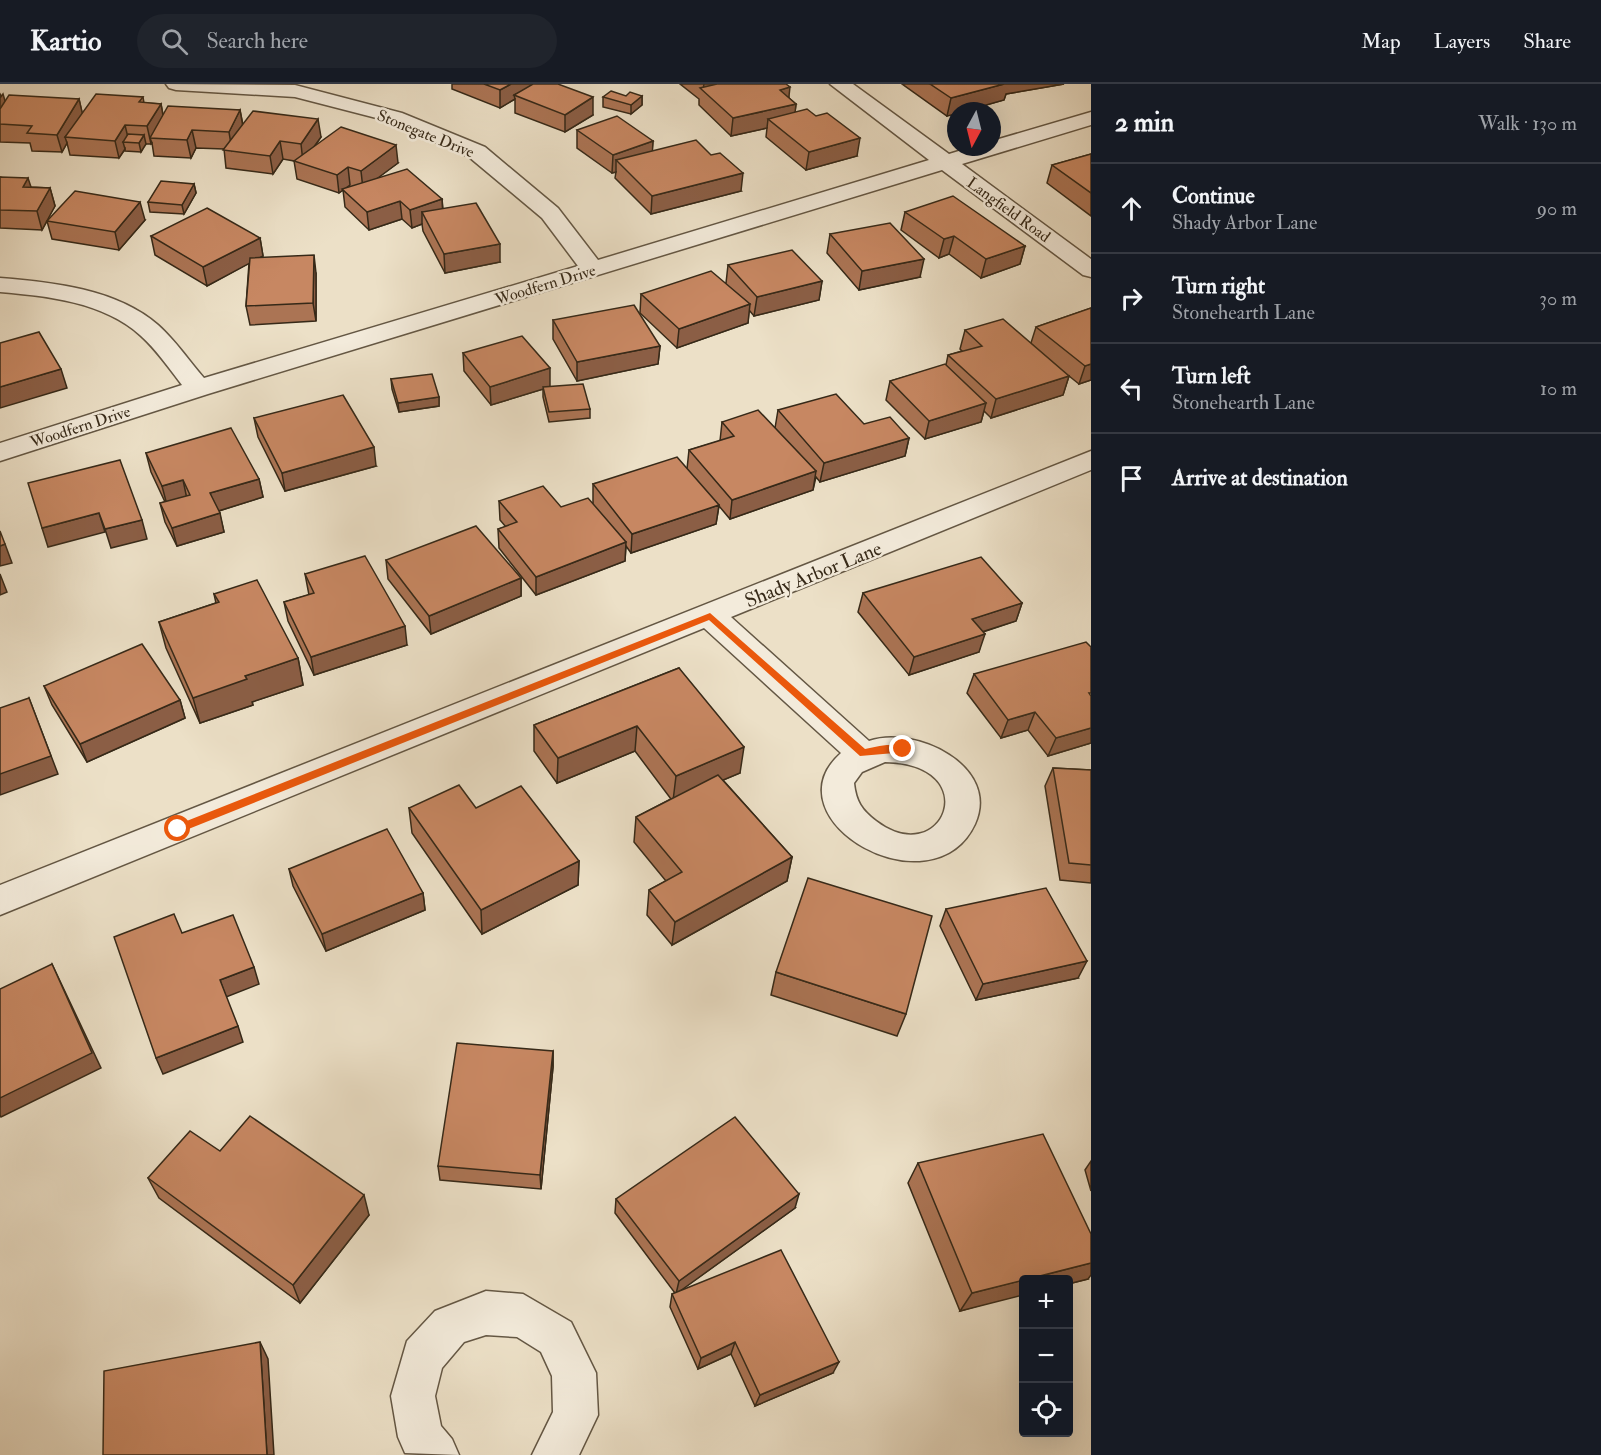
<!DOCTYPE html>
<meta charset="utf-8">
<style>
:root{--surface:#171b24;--page:#20242c;--text:#f1f3f6;--muted:#9ea1a6;--line:#363941}
body{margin:0;font-family:"IM FELL Double Pica",serif;background:var(--page);color:var(--text)}
.controls{position:absolute;right:18px;bottom:18px;display:grid;overflow:hidden;border-radius:6px;box-shadow:0 6px 24px #0002}
.controls button{width:54px;height:54px;display:grid;place-items:center;padding:0;border:0;border-bottom:2px solid var(--line);background:var(--surface);color:var(--text);font:30px sans-serif}
.compass{position:absolute;left:947px;top:18px;width:54px;height:54px;border-radius:50%;background:var(--surface);box-shadow:0 6px 24px #0002;rotate:187deg}
.stop{position:absolute;width:18px;height:18px;margin:-14px;border:4px solid #ea580c;border-radius:50%;background:#fff}
.stop.end{background:#ea580c;border-color:#fff;box-shadow:0 2px 6px #0008}
.list{margin:0;padding:0;list-style:none}
h2{display:flex;justify-content:space-between;align-items:center;height:78px;margin:0;padding:0 24px;font-size:26px}
h2 small{font-size:20px;font-weight:400;color:var(--muted)}
.list li{display:grid;grid-template-columns:39px 1fr auto;gap:18px;align-items:center;box-sizing:border-box;height:90px;padding:0 24px;border-top:2px solid var(--line)}
.list b{display:block;font-size:22px;white-space:nowrap}
.list p{margin:0;font-size:20px;white-space:nowrap;color:var(--muted)}
.list em{font-size:20px;font-style:normal;color:var(--muted)}
.icon{flex:none;width:33px;height:33px;fill:none;stroke:currentColor;stroke-width:2;stroke-linecap:round;stroke-linejoin:round}
.map{position:relative;flex:none;width:1091px;height:1371px;overflow:hidden}
header{display:flex;align-items:center;gap:36px;box-sizing:border-box;height:84px;padding:0 30px;background:var(--surface);border-bottom:2px solid var(--line)}
header strong{font-size:28px}
nav{display:flex;gap:33px;margin-inline-start:auto;font-size:21px}
.search{width:420px;height:54px;background:var(--page);display:flex;align-items:center;gap:15px;box-sizing:border-box;padding:0 21px;border-radius:33px;color:var(--muted);font-size:22px}
main{display:flex}
aside{flex:1;background:var(--surface)}
.map>svg:first-child{display:block}
.lines{fill:none;stroke-linecap:round;stroke-linejoin:round}
.minor-casing{stroke:#645744;stroke-width:3}
.minor{fill:#f3ebdb;fill-rule:evenodd}
.wall{fill:#ab7454;stroke:#362918;stroke-width:1.5}
.shaded-wall{fill:#8b5e45;stroke:#362918;stroke-width:1.5}
.building{fill:#c78762;stroke:#362918;stroke-width:1.5}
.route{fill:#ea580c}
.labels{text-anchor:middle;stroke-width:5;stroke-linejoin:round;paint-order:stroke}
.far-street-label{font-size:16px;fill:#362918;stroke:#f3ebdb}
.street-label{font-size:20px;fill:#362918;stroke:#f3ebdb}
</style>
<header>
<strong>Kartio</strong>
<div class="search"><svg class="icon" aria-label="search" viewBox="0 0 24 24"><circle cx="10" cy="10" r="6"/><path d="M15 15l6 6"/></svg>Search here</div>
<nav><a>Map</a><a>Layers</a><a>Share</a></nav>
</header>
<main>
<div class="map">
<svg width="1091" height="1371" viewBox="0 0 1091 1371">
<rect width="100%" height="100%" fill="#ece0c7"/>
<filter id="stains"><feTurbulence type="fractalNoise" baseFrequency=".00333" numOctaves="4"/><feColorMatrix values="0 0 0 0 .2 0 0 0 0 .09 0 0 0 0 .02 0 0 0 .5 -.17"/></filter>
<radialGradient id="worn" r=".72"><stop offset=".6" stop-color="#630" stop-opacity="0"/><stop offset="1" stop-color="#630" stop-opacity=".3"/></radialGradient>
<g class="lines">
<!-- minor casing -->
<g class="minor-casing">
<g id="minor">
<path d="M166,0L295,1L402,29L485,63L558,124L598,176L929,76L830,0H853L949,70L972,63H992V57L1091,28V41L962,80L1091,175V193L1083,191L942,86L208,310L0,377V359L182,301C169,284 156,265 140,251C103,218 48,212 0,208V194C52,198 117,205 158,241C176,257 189,277 204,294L578,182L542,134L469,73L388,37L295,13L176,6L169,4Z"/>
<path d="M1091,367V386L731,533L869,657C915,641 1001,682 975,740C933,830 766,736 841,669L704,544L0,831V801ZM885,678C987,680 943,788 876,737C862,726 856,718 854,699L862,688Z"/>
<polygon points="486,1207 523,1210 571,1238 596,1289 598,1331 579,1371 532,1371 553,1328 552,1292 541,1268 517,1253 486,1251 464,1258 442,1284 435,1312 441,1342 452,1355 459,1371 405,1369 398,1353 391,1312 407,1257 435,1227"/>
</g>
</g>
<!-- minor -->
<use href="#minor" class="minor"/>
</g>
<!-- wall -->
<g class="wall">
<polygon points="452,0 558,0 593,31 565,48 515,29 515,15 500,24 452,5"/>
<polygon points="680,0 786,0 789,14 796,20 795,28 857,72 806,86 766,53 767,44 731,52 699,21 699,15"/>
<polygon points="902,0 1064,0 1006,10 1004,16 965,27 956,27 947,32"/>
<polygon points="0,10 5,18 79,15 82,29 143,13 144,19 161,20 163,31 240,26 243,41 321,53 314,63 398,79 377,94 442,115 443,125 500,178 445,189 423,147 422,140 412,144 402,135 369,146 345,123 343,106 339,109 297,95 294,77 283,75 273,90 226,84 224,65 196,64 191,74 154,72 152,59 151,60 145,60 141,68 125,67 125,65 119,74 70,71 67,59 62,68 32,67 30,59 0,58"/>
<polygon points="626,12 642,12 642,21 631,30 603,23 603,13"/>
<polygon points="577,46 653,57 652,67 741,107 651,130 615,94 616,88 612,89 577,64"/>
<polygon points="1091,70 1091,132 1047,99 1052,81"/>
<polygon points="0,93 31,103 50,104 55,122 47,136 145,136 119,166 52,155 47,137 42,146 0,144"/>
<polygon points="194,100 196,109 184,130 150,128 148,118"/>
<polygon points="905,128 1025,162 1020,180 981,194 949,170 939,174 901,146"/>
<polygon points="830,150 920,193 859,206 827,169"/>
<polygon points="151,152 260,154 263,172 260,173 316,189 316,237 250,241 246,222 249,179 207,202 155,171"/>
<polygon points="728,181 822,197 819,216 754,232 749,226 748,239 677,264 640,229 641,210 726,199"/>
<polygon points="1091,224 1091,296 1079,300 1069,292 1063,311 991,334 984,327 981,338 925,355 886,316 890,297 946,281 948,271 962,267 960,265 965,246 1031,259 1036,243"/>
<polygon points="553,236 660,262 658,280 577,297 553,255"/>
<polygon points="463,269 550,303 590,325 590,334 549,338 543,313 543,305 491,321 464,287"/>
<polygon points="391,295 439,313 439,322 399,328 392,305"/>
<polygon points="778,326 864,340 909,354 905,372 820,398 816,393 813,406 730,435 719,422 716,440 631,469 626,462 625,477 536,511 499,464 498,445 506,443 500,436 499,417 561,423 593,419 593,400 687,385 689,366 720,357 722,338 775,344"/>
<polygon points="254,334 376,382 285,407 258,353"/>
<polygon points="146,369 259,395 263,413 219,427 224,448 177,462 165,438 160,419 165,418 151,388"/>
<polygon points="386,476 521,494 521,512 431,550 388,495"/>
<polygon points="305,490 407,561 314,591 288,537 284,518 309,511"/>
<polygon points="863,509 1022,519 1016,537 983,548 979,568 909,591 858,528"/>
<polygon points="214,510 298,574 303,601 252,618 253,621 200,639 166,564 159,538 216,519"/>
<polygon points="679,584 740,689 723,696 792,773 787,797 672,861 647,831 649,806 666,797 634,758 636,733 671,715 635,667 557,699 534,667 534,641"/>
<polygon points="974,590 1091,659 1048,672 1028,646 1001,654 967,609"/>
<polygon points="44,602 180,616 185,634 87,678 52,621"/>
<polygon points="1053,684 1091,686 1091,799 1060,796 1045,702"/>
<polygon points="409,724 579,777 578,801 482,850 412,749"/>
<polygon points="289,785 423,809 425,826 326,867 293,802"/>
<polygon points="946,825 1078,894 976,916 940,842"/>
<polygon points="776,888 906,930 897,952 771,911"/>
<polygon points="553,967 553,983 541,1105 440,1096 438,1082"/>
<polygon points="220,1067 369,1131 300,1219 159,1114 148,1094"/>
<polygon points="1091,1077 1091,1107 1085,1086"/>
<polygon points="918,1079 1088,1195 1068,1200 1068,1196 960,1227 908,1099"/>
<polygon points="616,1115 795,1124 681,1206 833,1289 755,1322 731,1270 698,1285 670,1223 672,1210 675,1209 615,1129"/>
</g>
<!-- shaded-wall -->
<g class="shaded-wall">
<polygon points="511,0 537,0 514,11 515,15 500,24 500,6"/>
<polygon points="704,0 765,0 703,6"/>
<polygon points="1004,0 1064,0 1006,10 1004,16 965,27 956,27 956,30 947,32 951,14"/>
<polygon points="790,3 788,21 780,6"/>
<polygon points="3,10 8,27 0,39 0,14"/>
<polygon points="642,12 642,21 631,30 631,21"/>
<polygon points="593,13 593,31 565,48 565,31"/>
<polygon points="79,15 83,32 65,53 67,59 62,68 57,51"/>
<polygon points="161,20 164,37 150,54 152,59 151,60 147,42"/>
<polygon points="796,20 794,38 768,35 767,44 731,52 733,34"/>
<polygon points="240,26 243,43 232,66 229,48"/>
<polygon points="318,35 321,53 303,78 301,60"/>
<polygon points="125,41 129,58 123,58 125,65 119,74 115,57"/>
<polygon points="192,46 196,64 191,74 187,56"/>
<polygon points="144,51 146,60 141,68 139,59"/>
<polygon points="860,54 857,72 806,86 809,68"/>
<polygon points="280,57 283,75 273,90 270,72"/>
<polygon points="653,57 652,75 616,76 616,88 612,89 613,71"/>
<polygon points="396,61 398,79 363,105 361,87"/>
<polygon points="348,83 350,101 339,109 337,91"/>
<polygon points="743,89 741,107 651,130 652,112"/>
<polygon points="28,94 34,112 23,103"/>
<polygon points="194,100 196,109 184,130 182,121"/>
<polygon points="50,104 55,122 42,146 37,127"/>
<polygon points="442,115 443,134 422,128 422,140 412,144 410,126"/>
<polygon points="400,117 402,135 369,146 367,128"/>
<polygon points="140,118 145,136 119,166 115,148"/>
<polygon points="954,152 949,170 939,174 944,155"/>
<polygon points="260,154 263,172 207,202 203,183"/>
<polygon points="500,160 500,178 445,189 444,170"/>
<polygon points="1025,162 1020,180 981,194 986,175"/>
<polygon points="314,171 316,189 316,237 313,219"/>
<polygon points="924,175 920,193 859,206 862,187"/>
<polygon points="822,197 819,216 754,232 757,213"/>
<polygon points="750,220 748,239 677,264 679,245"/>
<polygon points="660,262 658,280 577,297 577,278"/>
<polygon points="1091,280 1091,296 1079,300 1085,282"/>
<polygon points="550,284 550,303 491,321 490,303"/>
<polygon points="61,285 67,304 0,324 0,303"/>
<polygon points="1069,292 1063,311 991,334 996,315"/>
<polygon points="439,313 439,322 399,328 398,319"/>
<polygon points="986,319 981,338 925,355 929,337"/>
<polygon points="909,354 905,372 820,398 824,379"/>
<polygon points="374,363 376,382 285,407 282,389"/>
<polygon points="816,387 813,406 730,435 732,416"/>
<polygon points="259,395 263,413 215,428 210,409"/>
<polygon points="183,396 187,415 167,421 162,402"/>
<polygon points="719,421 716,440 631,469 632,450"/>
<polygon points="99,429 105,448 48,463 42,444"/>
<polygon points="220,429 224,448 177,462 172,444"/>
<polygon points="142,436 147,455 111,464 105,445"/>
<polygon points="626,458 625,477 536,511 536,493"/>
<polygon points="5,460 12,479 0,482 0,462"/>
<polygon points="0,490 7,508 0,511"/>
<polygon points="521,494 521,512 431,550 429,532"/>
<polygon points="1022,519 1016,537 966,553 972,535"/>
<polygon points="405,542 407,561 314,591 311,573"/>
<polygon points="985,550 979,568 909,591 914,573"/>
<polygon points="298,574 303,601 252,618 253,621 200,639 193,614 245,592"/>
<polygon points="29,614 58,690 0,711 0,690"/>
<polygon points="180,616 185,634 87,678 80,660"/>
<polygon points="1035,628 1028,646 1001,654 1008,636"/>
<polygon points="637,642 635,667 557,699 558,674"/>
<polygon points="1091,644 1091,659 1048,672 1056,654"/>
<polygon points="744,663 740,689 673,717 676,692"/>
<polygon points="792,773 787,797 672,861 675,838"/>
<polygon points="579,777 578,801 482,850 481,826"/>
<polygon points="423,809 425,826 326,867 322,850"/>
<polygon points="1087,877 1078,894 976,916 983,900"/>
<polygon points="52,880 101,984 1,1033 0,1031 0,1014"/>
<polygon points="254,883 259,900 226,913 220,896"/>
<polygon points="238,942 243,958 163,990 156,974"/>
<polygon points="553,967 553,983 541,1105 540,1091"/>
<polygon points="799,1110 795,1124 676,1210 679,1197"/>
<polygon points="364,1111 369,1131 300,1219 293,1201"/>
<polygon points="1091,1179 1091,1191 1088,1195 1068,1200 1068,1196 1025,1196"/>
<polygon points="1023,1196 1023,1211 960,1227 972,1209"/>
<polygon points="260,1258 268,1275 274,1371 267,1371"/>
<polygon points="735,1258 731,1270 698,1285 701,1274"/>
<polygon points="839,1278 833,1289 755,1322 760,1311"/>
</g>
<!-- building -->
<g class="building">
<polygon points="484,0 511,0 500,6"/>
<polygon points="533,0 558,0 593,13 565,31 514,11"/>
<polygon points="717,0 786,0 790,3 780,6 796,20 733,34 700,4"/>
<polygon points="930,0 1004,0 951,14"/>
<polygon points="611,7 626,12 630,8 642,12 631,21 603,13"/>
<polygon points="96,10 143,13 139,18 161,20 147,42 125,41 115,57 65,53"/>
<polygon points="9,11 79,15 57,51 27,49 32,42 0,40 0,25"/>
<polygon points="168,22 240,26 229,48 192,46 187,56 150,54"/>
<polygon points="807,25 816,32 827,29 860,54 809,68 768,35"/>
<polygon points="253,27 318,35 301,60 280,57 270,72 223,66"/>
<polygon points="617,32 653,57 613,71 577,46"/>
<polygon points="341,43 396,61 361,87 348,83 337,91 294,77"/>
<polygon points="128,50 144,51 139,59 123,58"/>
<polygon points="696,56 711,71 720,69 743,89 652,112 616,76"/>
<polygon points="1091,70 1091,109 1052,81"/>
<polygon points="407,85 442,115 410,126 400,117 367,128 342,105"/>
<polygon points="0,93 28,94 23,103 50,104 37,127 0,126"/>
<polygon points="161,97 194,100 182,121 148,118"/>
<polygon points="75,107 140,118 115,148 47,137"/>
<polygon points="953,112 1025,162 986,175 954,152 944,155 905,128"/>
<polygon points="476,119 500,160 444,170 422,128"/>
<polygon points="207,124 260,154 203,183 151,152"/>
<polygon points="890,139 924,175 862,187 830,150"/>
<polygon points="792,166 822,197 757,213 728,181"/>
<polygon points="314,171 313,219 246,222 250,174"/>
<polygon points="711,187 750,220 679,245 641,210"/>
<polygon points="634,221 660,262 577,278 553,236"/>
<polygon points="1091,224 1091,280 1085,282 1036,243"/>
<polygon points="1003,235 1069,292 996,315 948,271 982,262 965,246"/>
<polygon points="39,248 61,285 0,303 0,259"/>
<polygon points="522,252 550,284 490,303 463,269"/>
<polygon points="945,280 986,319 929,337 890,297"/>
<polygon points="432,290 439,313 398,319 391,295"/>
<polygon points="583,300 590,325 549,328 543,303"/>
<polygon points="836,310 864,340 890,333 909,354 824,379 778,326"/>
<polygon points="343,311 374,363 282,389 254,334"/>
<polygon points="758,326 816,387 732,416 689,366 734,352 722,338"/>
<polygon points="231,344 259,395 210,409 220,429 172,444 160,419 190,411 183,396 162,402 146,369"/>
<polygon points="677,373 719,421 632,450 593,400"/>
<polygon points="120,376 142,436 105,445 99,429 42,444 28,399"/>
<polygon points="543,402 561,423 588,414 626,458 536,493 498,445 517,438 499,417"/>
<polygon points="476,442 521,494 429,532 386,476"/>
<polygon points="0,447 5,460 0,462"/>
<polygon points="365,472 405,542 311,573 284,518 314,509 305,490"/>
<polygon points="981,473 1022,519 972,535 985,550 914,573 863,509"/>
<polygon points="257,496 298,574 245,592 247,595 193,614 159,538 219,518 214,510"/>
<polygon points="1086,558 1091,563 1091,609 1089,609 1091,612 1091,644 1056,654 1035,628 1008,636 974,590"/>
<polygon points="142,560 180,616 80,660 44,602"/>
<polygon points="679,584 744,663 676,692 637,642 558,674 534,641"/>
<polygon points="29,614 51,672 0,690 0,624"/>
<polygon points="1053,684 1091,686 1091,781 1069,779"/>
<polygon points="718,691 792,773 675,838 649,806 682,788 636,733"/>
<polygon points="459,701 476,724 521,702 579,777 481,826 409,724"/>
<polygon points="387,745 423,809 322,850 289,785"/>
<polygon points="808,794 932,832 906,930 776,888"/>
<polygon points="1046,804 1087,877 983,900 946,825"/>
<polygon points="174,830 182,849 233,831 254,883 220,896 238,942 156,974 114,853"/>
<polygon points="52,880 92,969 0,1014 0,905"/>
<polygon points="457,959 553,967 540,1091 438,1082"/>
<polygon points="250,1032 364,1111 293,1201 148,1094 190,1047 220,1067"/>
<polygon points="735,1033 799,1110 679,1197 616,1115"/>
<polygon points="1043,1050 1091,1150 1091,1179 972,1209 918,1079"/>
<polygon points="781,1166 839,1278 760,1311 735,1258 701,1274 672,1210"/>
<polygon points="260,1258 267,1371 103,1371 104,1287"/>
</g>
<!-- route -->
<path class="route" d="M710,529L865,665C879,662 892,659 906,662V668L860,672L709,536L181,748L178,749L173,745L174,742Z"/>
<g class="labels">
<!-- far-street labels -->
<g class="far-street-label">
<text transform="translate(426 49) rotate(22)" y="6">Stonegate Drive</text>
<text transform="translate(1009 125) rotate(36)" y="6">Langfield Road</text>
<text transform="translate(545 200) rotate(-17)" y="6">Woodfern Drive</text>
<text transform="translate(80 342) rotate(-18)" y="6">Woodfern Drive</text>
</g>
<!-- street labels -->
<g class="street-label">
<text transform="translate(813 490) rotate(-22)" y="7">Shady Arbor Lane</text>
</g>
</g>
<rect width="100%" height="100%" filter="url(#stains)"/>
<rect width="100%" height="100%" fill="url(#worn)"/>
</svg>
<div class="controls">
<button>+</button>
<button>−</button>
<button><svg class="icon" aria-label="locate" viewBox="0 0 24 24"><circle cx="12" cy="12" r="6"/><path d="M12 2v4M12 18v4M2 12h4M18 12h4"/></svg></button>
</div>
<svg class="compass" viewBox="-18 -18 36 36"><path d="M0-13l5 13h-10z" fill="#e53935"/><path d="M0 13l5-13h-10z" fill="#9ea1a6"/></svg>
<div class="stop" style="left:178px;top:745px"></div>
<div class="stop end" style="left:903px;top:665px"></div>
</div>
<aside>
<h2>2 min<small>Walk · 130 m</small></h2>
<ul class="list">
<li><svg class="icon" aria-label="ahead" viewBox="0 0 24 24"><path d="M12 20V5M6 11l6-6 6 6"/></svg><div><b>Continue</b><p>Shady Arbor Lane</p></div><em>90 m</em></li>
<li><svg class="icon" aria-label="right" viewBox="0 0 24 24"><path d="M7 20v-9h11M14 6l5 5-5 5"/></svg><div><b>Turn right</b><p>Stonehearth Lane</p></div><em>30 m</em></li>
<li><svg class="icon" aria-label="left" viewBox="0 0 24 24"><path d="M17 20v-9H6M10 6l-5 5 5 5"/></svg><div><b>Turn left</b><p>Stonehearth Lane</p></div><em>10 m</em></li>
<li><svg class="icon" aria-label="arrive" viewBox="0 0 24 24"><path d="M6 21V4h12l-3 4 3 4H6"/></svg><div><b>Arrive at destination</b></div></li>
</ul>
</aside>
</main>
